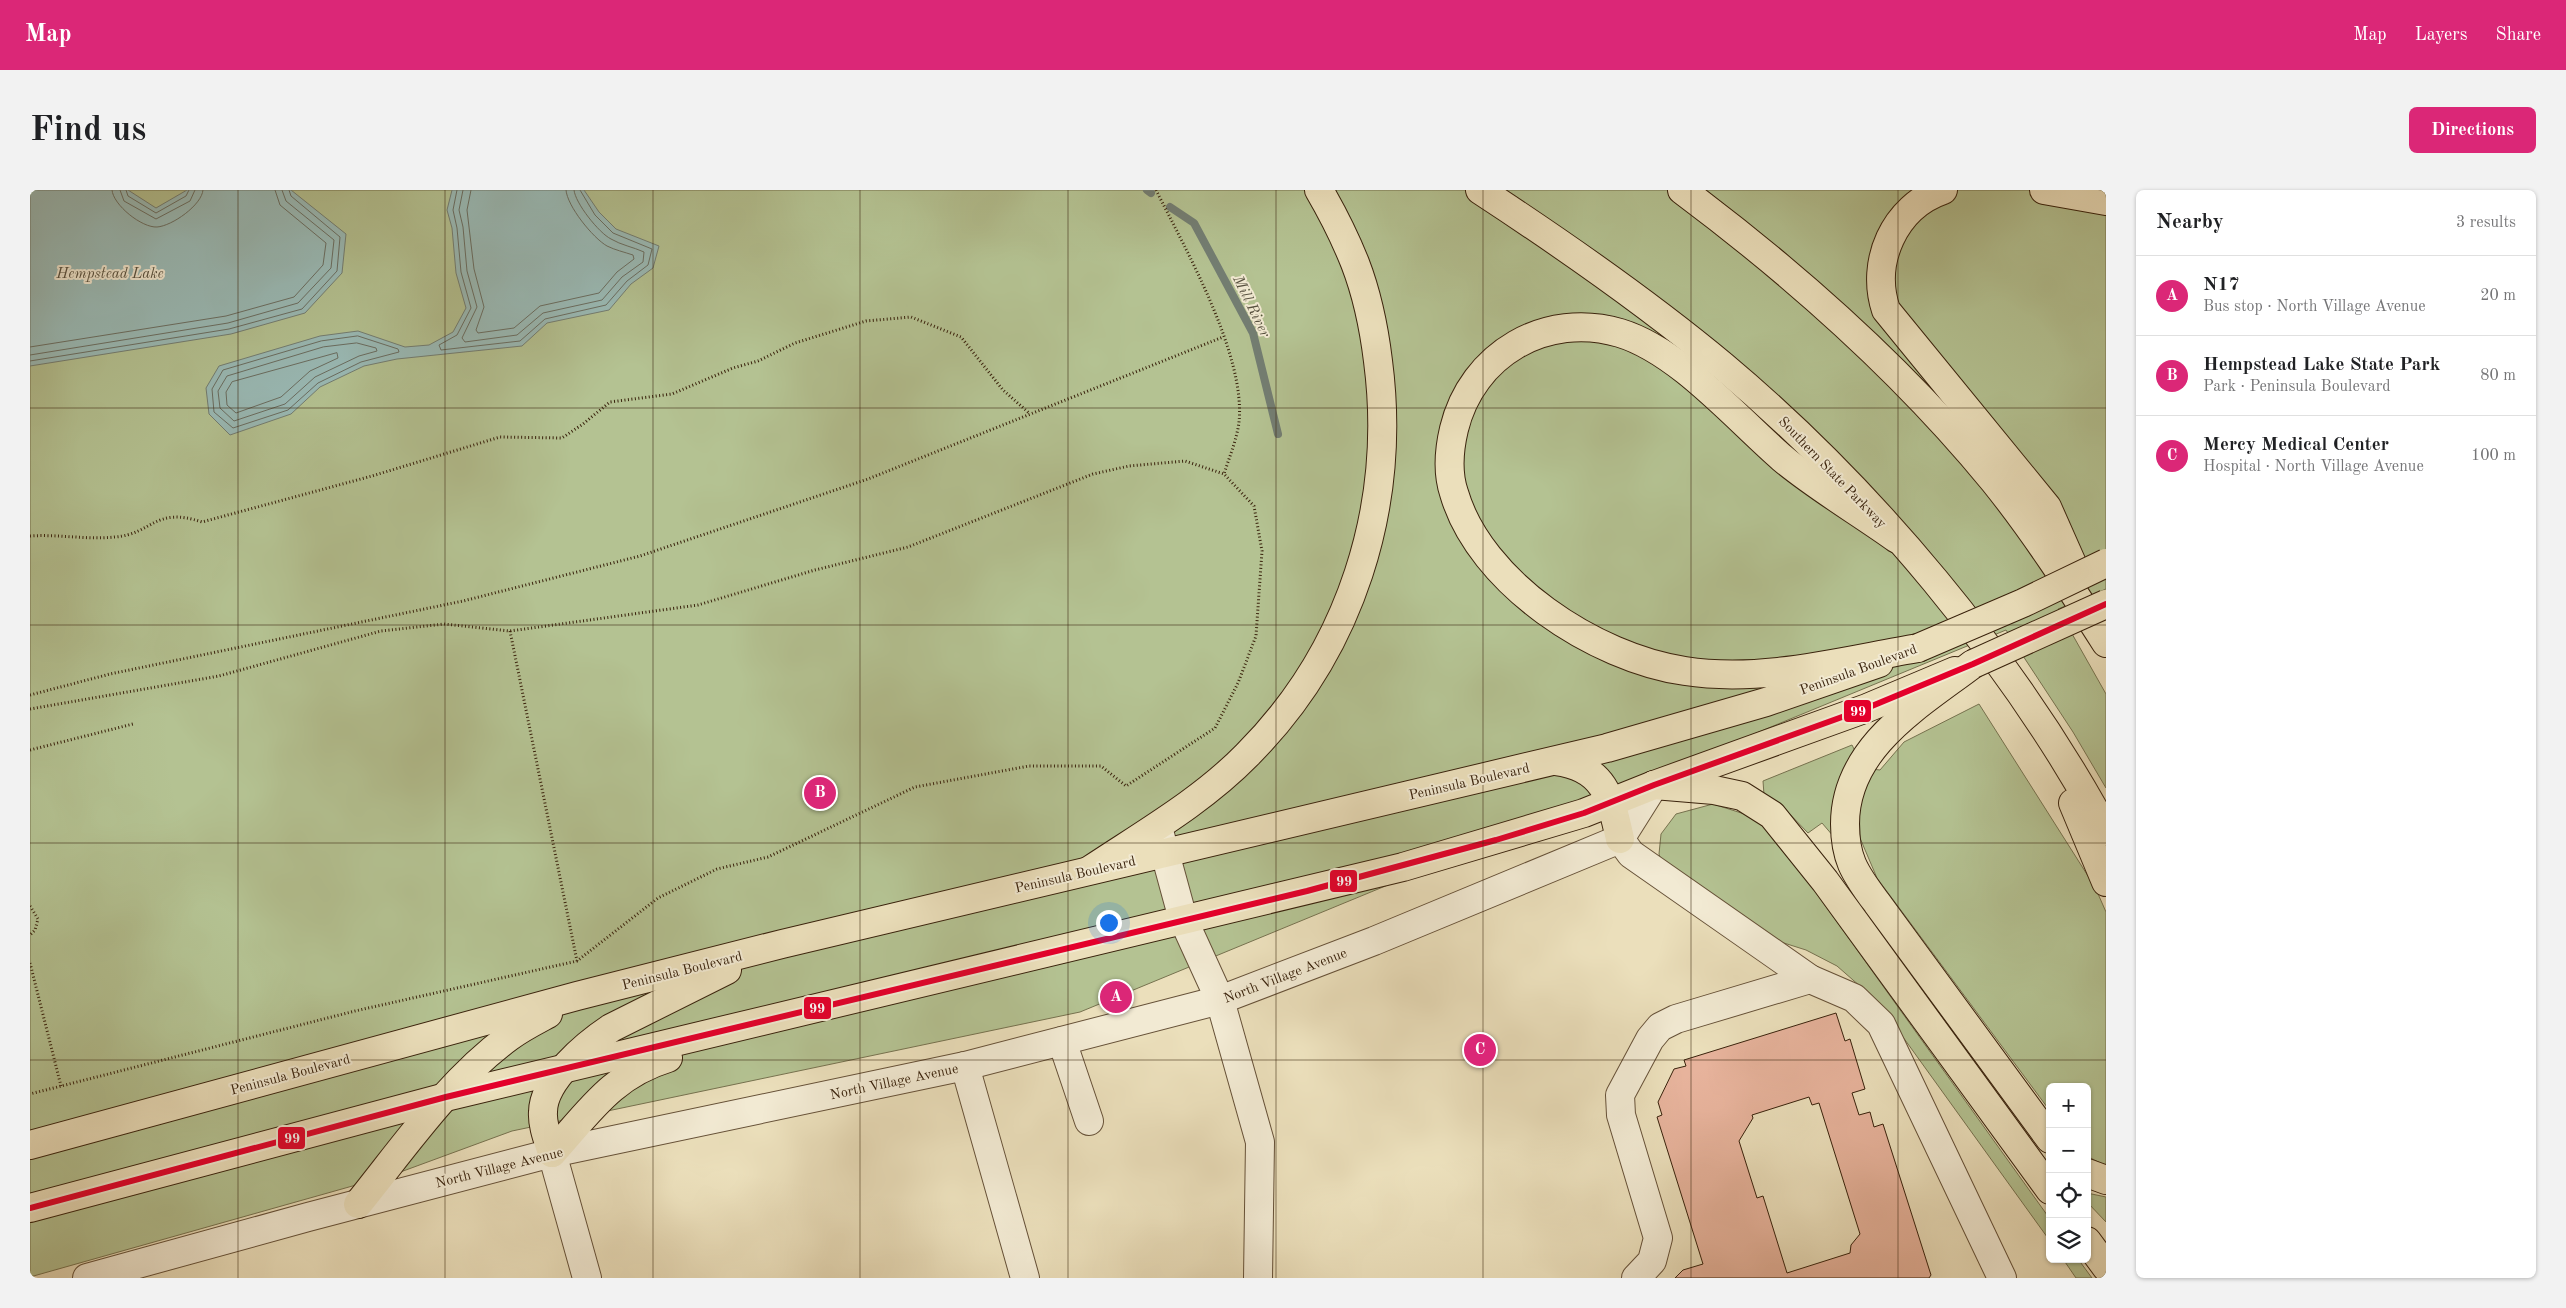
<!DOCTYPE html>
<meta charset="utf-8">
<style>
:root{--surface:#fff;--page:#f2f2f2;--text:#202124;--muted:#757577;--line:#e0e0e0;--accent:#db2777}
body{margin:0;font-family:"Old Standard TT",serif;background:var(--page);color:var(--text)}
.controls{position:absolute;right:15px;bottom:15px;display:grid;overflow:hidden;border-radius:8px;box-shadow:0 1px 4px #0004}
.controls button{width:45px;height:45px;display:grid;place-items:center;padding:0;border:0;border-bottom:1px solid var(--line);background:var(--surface);color:var(--text);font:25px sans-serif}
.you{position:absolute;left:1078px;top:732px;width:18px;height:18px;margin:-12px;border:4px solid #fff;border-radius:50%;background:#1a73e8;box-shadow:0 0 0 8px #1a73e833}
.badge{display:grid;place-items:center;width:32px;height:32px;border-radius:50%;background:var(--accent);color:#fff;font-size:16px;font-weight:700}
.pin{position:absolute;translate:-50% -50%;border:2px solid #fff;box-shadow:0 1px 5px #0006}
.list{margin:0;padding:0;list-style:none}
h2{display:flex;justify-content:space-between;align-items:center;height:65px;margin:0;padding:0 20px;font-size:21px}
h2 small{font-size:16px;font-weight:400;color:var(--muted)}
.list li{display:grid;grid-template-columns:32px 1fr auto;gap:15px;align-items:center;box-sizing:border-box;height:80px;padding:0 20px;border-top:1px solid var(--line)}
.list b{display:block;font-size:19px;white-space:nowrap}
.list p{margin:0;font-size:16px;white-space:nowrap;color:var(--muted)}
.list em{font-size:16px;font-style:normal;color:var(--muted)}
.icon{flex:none;width:28px;height:28px;fill:none;stroke:currentColor;stroke-width:2;stroke-linecap:round;stroke-linejoin:round}
.map{position:relative;flex:none;width:2076px;height:1088px;overflow:hidden;border-radius:8px}
header{display:flex;align-items:center;gap:30px;box-sizing:border-box;height:70px;padding:0 25px;background:var(--accent);color:#fff}
header strong{font-size:24px}
nav{display:flex;gap:28px;margin-inline-start:auto;font-size:18px}
.intro{display:flex;align-items:center;justify-content:space-between;box-sizing:border-box;height:120px;padding:0 30px}
h1{margin:0;font-size:35px}
.button{padding:12px 22px;border-radius:8px;background:var(--accent);color:#fff;font-size:18px;font-weight:700}
main{display:flex;gap:30px;padding:0 30px}
aside{flex:1;background:var(--surface);border-radius:8px;box-shadow:0 1px 4px #0004}
.map>svg:first-child{display:block}
.green{fill:#b4c292;stroke:#76724f}
.water{fill:#9abbb7;stroke:#737e73}
.lines{fill:none;stroke-linecap:round;stroke-linejoin:round}
.shore{stroke:#6a6e62;stroke-width:1}
.stream{stroke:#737e73;stroke-width:8}
.building{fill:#e7b39c;stroke:#39220c;fill-rule:evenodd}
.minor-casing{stroke:#665138;stroke-width:30}
.major-casing{stroke:#39220c;stroke-width:30}
.highway-casing{stroke:#39220c;stroke-width:30}
.path{stroke:#39220c;stroke-width:3;stroke-dasharray:1 2.5;stroke-linecap:butt}
.minor{stroke:#f2ead3;stroke-width:28}
.major{stroke:#ebdfbb;stroke-width:28}
.highway{stroke:#ebdfbb;stroke-width:28}
.major-bridge-casing{stroke:#39220c;stroke-width:30;stroke-linecap:butt}
.major-bridge{stroke:#ebdfbb;stroke-width:28}
.bus-1-casing{stroke:#f2ead3;stroke-width:10}
.bus-1{stroke:#e4002b;stroke-width:6}
.grid{fill:none;stroke:#39220c;stroke-width:1;stroke-opacity:0.55}
.labels{text-anchor:middle;stroke-width:4;stroke-linejoin:round;paint-order:stroke}
.street-label{font-size:14px;fill:#39220c;stroke:#f2ead3}
.water-label{font-size:15px;font-style:italic;fill:#56503f;stroke:#f2ead3}
.line-badge{stroke:#f2ead3;stroke-width:2}
.badge-label{font-size:14px;text-anchor:middle;font-weight:bold;fill:#fff}
</style>
<header>
<strong>Map</strong>
<nav><a>Map</a><a>Layers</a><a>Share</a></nav>
</header>
<div class="intro"><h1>Find us</h1><a class="button">Directions</a></div>
<main>
<div class="map">
<svg width="2076" height="1088" viewBox="0 0 2076 1088">
<rect width="100%" height="100%" fill="#ebdfbb"/>
<filter id="stains"><feTurbulence type="fractalNoise" baseFrequency=".004" numOctaves="4"/><feColorMatrix values="0 0 0 0 .2 0 0 0 0 .09 0 0 0 0 .02 0 0 0 .5 -.17"/></filter>
<radialGradient id="worn" r=".72"><stop offset=".6" stop-color="#630" stop-opacity="0"/><stop offset="1" stop-color="#630" stop-opacity=".3"/></radialGradient>
<!-- green -->
<g class="green">
<polygon points="0,0 2076,0 2076,399 2028,419 2076,504 2076,598 2043,542 1976,440 1050,822 482,941 365,984 0,1087"/>
<polygon points="1949,514 2065,697 2076,722 2076,976 2057,966 2057,897 2020,897 2020,921 1847,688 1830,648 1829,608 1841,579 1850,580 1874,552"/>
<polygon points="1822,555 1827,565 1804,647 1792,633 1778,643 1752,616 1734,605 1733,591"/>
<polygon points="1683,614 1724,627 1754,658 2020,1029 2020,1051 1847,811 1807,776 1776,760 1735,747 1634,679 1629,664 1631,644 1646,624"/>
<polygon points="2057,1003 2076,1007 2076,1032 2057,1012"/>
<polygon points="2033,1069 2048,1069 2062,1088 2046,1088"/>
</g>
<!-- water -->
<g class="water">
<polygon points="0,0 98,0 126,18 157,0 261,0 316,44 312,83 275,123 201,144 0,176"/>
<polygon points="422,0 554,0 569,22 586,39 629,56 623,78 601,94 579,120 517,133 492,156 367,169 334,176 290,197 261,224 200,245 179,224 176,198 189,176 290,146 328,141 375,157 399,155 423,142 436,118 426,83 422,38 417,20"/>
</g>
<g class="lines">
<!-- shore -->
<g class="shore">
<path d="M82,0C83,15 112,38 127,37C142,36 172,15 173,0"/>
<polyline points="90,0 94,11 126,29 160,11 165,0"/>
<polyline points="96,0 98,6 126,23 156,6 159,0"/>
<polyline points="427,0 423,20 427,38 431,82 441,118 427,145 409,155 411,160 490,151 515,129 576,115 597,91 618,75 622,59 583,43 565,25 550,0"/>
<path d="M433,0L429,20L433,37L437,81L447,117L432,148L435,152L487,145L513,123L572,110L592,87L613,72L614,62C603,57 591,55 581,49C569,43 545,13 544,0"/>
<path d="M441,0L437,20L444,79L454,117L446,140L448,143L484,138L510,116L569,103L587,82L604,69L603,65C594,62 585,60 577,56C563,48 537,16 536,0"/>
<polygon points="328,146 368,159 369,162 331,172 288,193 258,220 203,238 184,222 182,199 193,180 291,151"/>
<polygon points="327,153 346,158 347,161 329,166 285,187 255,214 204,231 190,218 188,201 197,186 293,157"/>
<polyline points="0,157 196,126 264,107 293,75 296,53 250,15 245,0"/>
<polygon points="307,163 308,168 280,181 251,207 206,223 197,215 196,202 202,192"/>
<polyline points="0,165 198,133 268,113 301,78 304,50 256,11 252,0"/>
<polyline points="0,171 199,139 272,119 307,81 310,47 261,6 259,0"/>
</g>
<!-- stream -->
<g class="stream">
<polyline points="1117,0 1121,3"/>
<polyline points="1140,17 1164,33 1223,143 1248,244"/>
</g>
</g>
<!-- building -->
<path class="building" d="M1806,823L1815,851L1820,849L1835,899L1822,903L1829,925L1840,922L1844,937L1853,934L1901,1085L1899,1088H1645L1653,1080L1673,1074L1627,927L1632,925L1628,912L1644,879L1656,876L1654,870ZM1779,907L1782,915L1789,913L1830,1044L1821,1055L1820,1063L1757,1083L1733,1006L1727,1008L1709,951L1723,928L1722,925Z"/>
<g class="lines">
<!-- minor casing -->
<g class="minor-casing">
<g id="minor">
<polyline points="1129,641 1153,729 1190,810 1230,952 1228,1088"/>
<polyline points="1590,649 1601,664 1780,789 1824,808 1851,834 1972,1088"/>
<polyline points="1032,851 1059,931"/>
<polyline points="935,876 995,1088"/>
<polyline points="522,963 557,1088"/>
<polyline points="57,1088 278,1027 522,963 935,876 1190,810 1344,751 1590,649 1624,595"/>
<polyline points="1606,1088 1622,1071 1628,1048 1591,925 1590,905 1620,849 1630,837 1646,829 1780,789"/>
</g>
</g>
<!-- major casing -->
<g class="major-casing">
<g id="major">
<path d="M1526,571C1574,577 1581,607 1590,649"/>
<polyline points="0,955 547,806 752,754 1577,558 1736,512 1849,473"/>
<path d="M522,963C518,950 512,935 513,922C513,890 557,854 581,838L697,780"/>
<path d="M522,963C559,922 582,885 638,868"/>
<path d="M328,1014C374,957 419,891 479,847C491,838 505,831 518,824"/>
<polyline points="0,1018 416,907 1373,677 1554,623 1624,595 1837,518 1925,481"/>
</g>
</g>
<!-- highway casing -->
<g class="highway-casing">
<g id="highway">
<path d="M1450,0C1534,55 1616,112 1693,176C1842,301 1983,470 2076,641"/>
<path d="M1652,0C1767,86 1873,180 1964,291C2005,342 2041,398 2076,453"/>
<path d="M1913,0C1864,17 1840,72 1856,120L2017,317L2048,387"/>
<polyline points="2014,0 2076,11"/>
<path d="M1867,349C1831,323 1785,296 1752,268C1706,228 1649,161 1590,143C1516,121 1442,164 1424,239C1419,260 1417,282 1424,303C1450,393 1565,468 1655,481C1732,493 1812,471 1888,458"/>
<path d="M1943,474C1889,515 1815,557 1815,634C1815,647 1817,662 1822,674C1828,688 1838,701 1847,713L2020,949"/>
<polyline points="1624,595 1684,600 1712,606 1742,625 1795,691 2020,1000"/>
<polyline points="2043,613 2076,692"/>
<path d="M1060,680C1114,644 1172,611 1217,565C1321,461 1367,316 1348,171C1344,138 1337,104 1325,73C1315,48 1303,24 1289,0"/>
<polyline points="2057,983 2076,990"/>
<polyline points="2057,1051 2076,1077"/>
</g>
</g>
<!-- path -->
<g class="path">
<path d="M1126,0C1156,60 1216,166 1209,232C1207,249 1199,268 1194,284"/>
<path d="M0,346C28,344 57,350 85,347C123,344 124,316 172,332L342,286L470,247L532,248L553,234L580,212L642,204L703,178L728,171L765,153L836,131L881,127L931,147L973,200L999,223"/>
<polyline points="480,441 547,771"/>
<polyline points="0,505 80,484 433,411 610,366 838,289 1193,147"/>
<polyline points="0,519 189,486 351,441 414,434 480,441 668,415 785,380 878,357 1063,284 1099,276 1155,271 1194,284 1224,316 1232,361 1226,446 1208,493 1185,538 1096,596 1071,576 999,576 885,597 738,667 687,679 628,708 547,771 325,821 0,904"/>
<polyline points="0,560 103,534"/>
<polyline points="0,716 8,729 5,740 0,745"/>
<polyline points="0,773 31,896"/>
</g>
<!-- minor -->
<use href="#minor" class="minor"/>
<!-- major -->
<use href="#major" class="major"/>
<!-- highway -->
<use href="#highway" class="highway"/>
<!-- major-bridge casing -->
<g class="major-bridge-casing">
<g id="major-bridge">
<polyline points="1888,458 1993,413 2076,373"/>
<polyline points="1943,474 2076,414"/>
</g>
</g>
<!-- major-bridge -->
<use href="#major-bridge" class="major-bridge"/>
<!-- bus-1 casing -->
<g class="bus-1-casing">
<polyline id="bus-1" points="0,1018 416,907 1277,701 1466,650 1554,623 1624,595 1837,518 1943,474 2076,414"/>
</g>
<!-- bus-1 -->
<use href="#bus-1" class="bus-1"/>
</g>
<!-- grid -->
<path class="grid" d="M208,0V1088M415,0V1088M623,0V1088M830,0V1088M1038,0V1088M1246,0V1088M1453,0V1088M1661,0V1088M1868,0V1088M0,218H2076M0,435H2076M0,653H2076M0,870H2076"/>
<g class="labels">
<!-- street labels -->
<g class="street-label">
<text transform="translate(1803 282) rotate(46)" y="5">Southern State Parkway</text>
<text transform="translate(1828 479) rotate(-20)" y="5">Peninsula Boulevard</text>
<text transform="translate(1439 591) rotate(-13)" y="5">Peninsula Boulevard</text>
<text transform="translate(1045 684) rotate(-13)" y="5">Peninsula Boulevard</text>
<text transform="translate(652 780) rotate(-14)" y="5">Peninsula Boulevard</text>
<text transform="translate(1255 785) rotate(-21)" y="5">North Village Avenue</text>
<text transform="translate(260 884) rotate(-15)" y="5">Peninsula Boulevard</text>
<text transform="translate(864 891) rotate(-12)" y="5">North Village Avenue</text>
<text transform="translate(469 977) rotate(-14)" y="5">North Village Avenue</text>
</g>
<!-- water labels -->
<g class="water-label">
<text x="80" y="88">Hempstead Lake</text>
<text transform="translate(1222 116) rotate(64)" y="5">Mill River</text>
</g>
</g>
<g class="line-badge">
<rect x="1813" y="509" width="29" height="24" rx="5" fill="#e4002b"/>
<rect x="1299" y="679" width="29" height="24" rx="5" fill="#e4002b"/>
<rect x="773" y="806" width="29" height="24" rx="5" fill="#e4002b"/>
<rect x="247" y="936" width="29" height="24" rx="5" fill="#e4002b"/>
</g>
<g class="badge-label">
<text x="1828" y="526">99</text>
<text x="1314" y="696">99</text>
<text x="787" y="823">99</text>
<text x="262" y="953">99</text>
</g>
<rect width="100%" height="100%" filter="url(#stains)"/>
<rect width="100%" height="100%" fill="url(#worn)"/>
</svg>
<div class="controls">
<button>+</button>
<button>−</button>
<button><svg class="icon" aria-label="locate" viewBox="0 0 24 24"><circle cx="12" cy="12" r="6"/><path d="M12 2v4M12 18v4M2 12h4M18 12h4"/></svg></button>
<button><svg class="icon" aria-label="layers" viewBox="0 0 24 24"><path d="M12 4l9 5-9 5-9-5zM3 14l9 5 9-5"/></svg></button>
</div>
<div class="you"></div>
<div class="pin badge" style="left:1086px;top:807px">A</div>
<div class="pin badge" style="left:790px;top:603px">B</div>
<div class="pin badge" style="left:1450px;top:860px">C</div>
</div>
<aside>
<h2>Nearby<small>3 results</small></h2>
<ul class="list">
<li><span class="badge">A</span><div><b>N17</b><p>Bus stop · North Village Avenue</p></div><em>20 m</em></li>
<li><span class="badge">B</span><div><b>Hempstead Lake State Park</b><p>Park · Peninsula Boulevard</p></div><em>80 m</em></li>
<li><span class="badge">C</span><div><b>Mercy Medical Center</b><p>Hospital · North Village Avenue</p></div><em>100 m</em></li>
</ul>
</aside>
</main>
